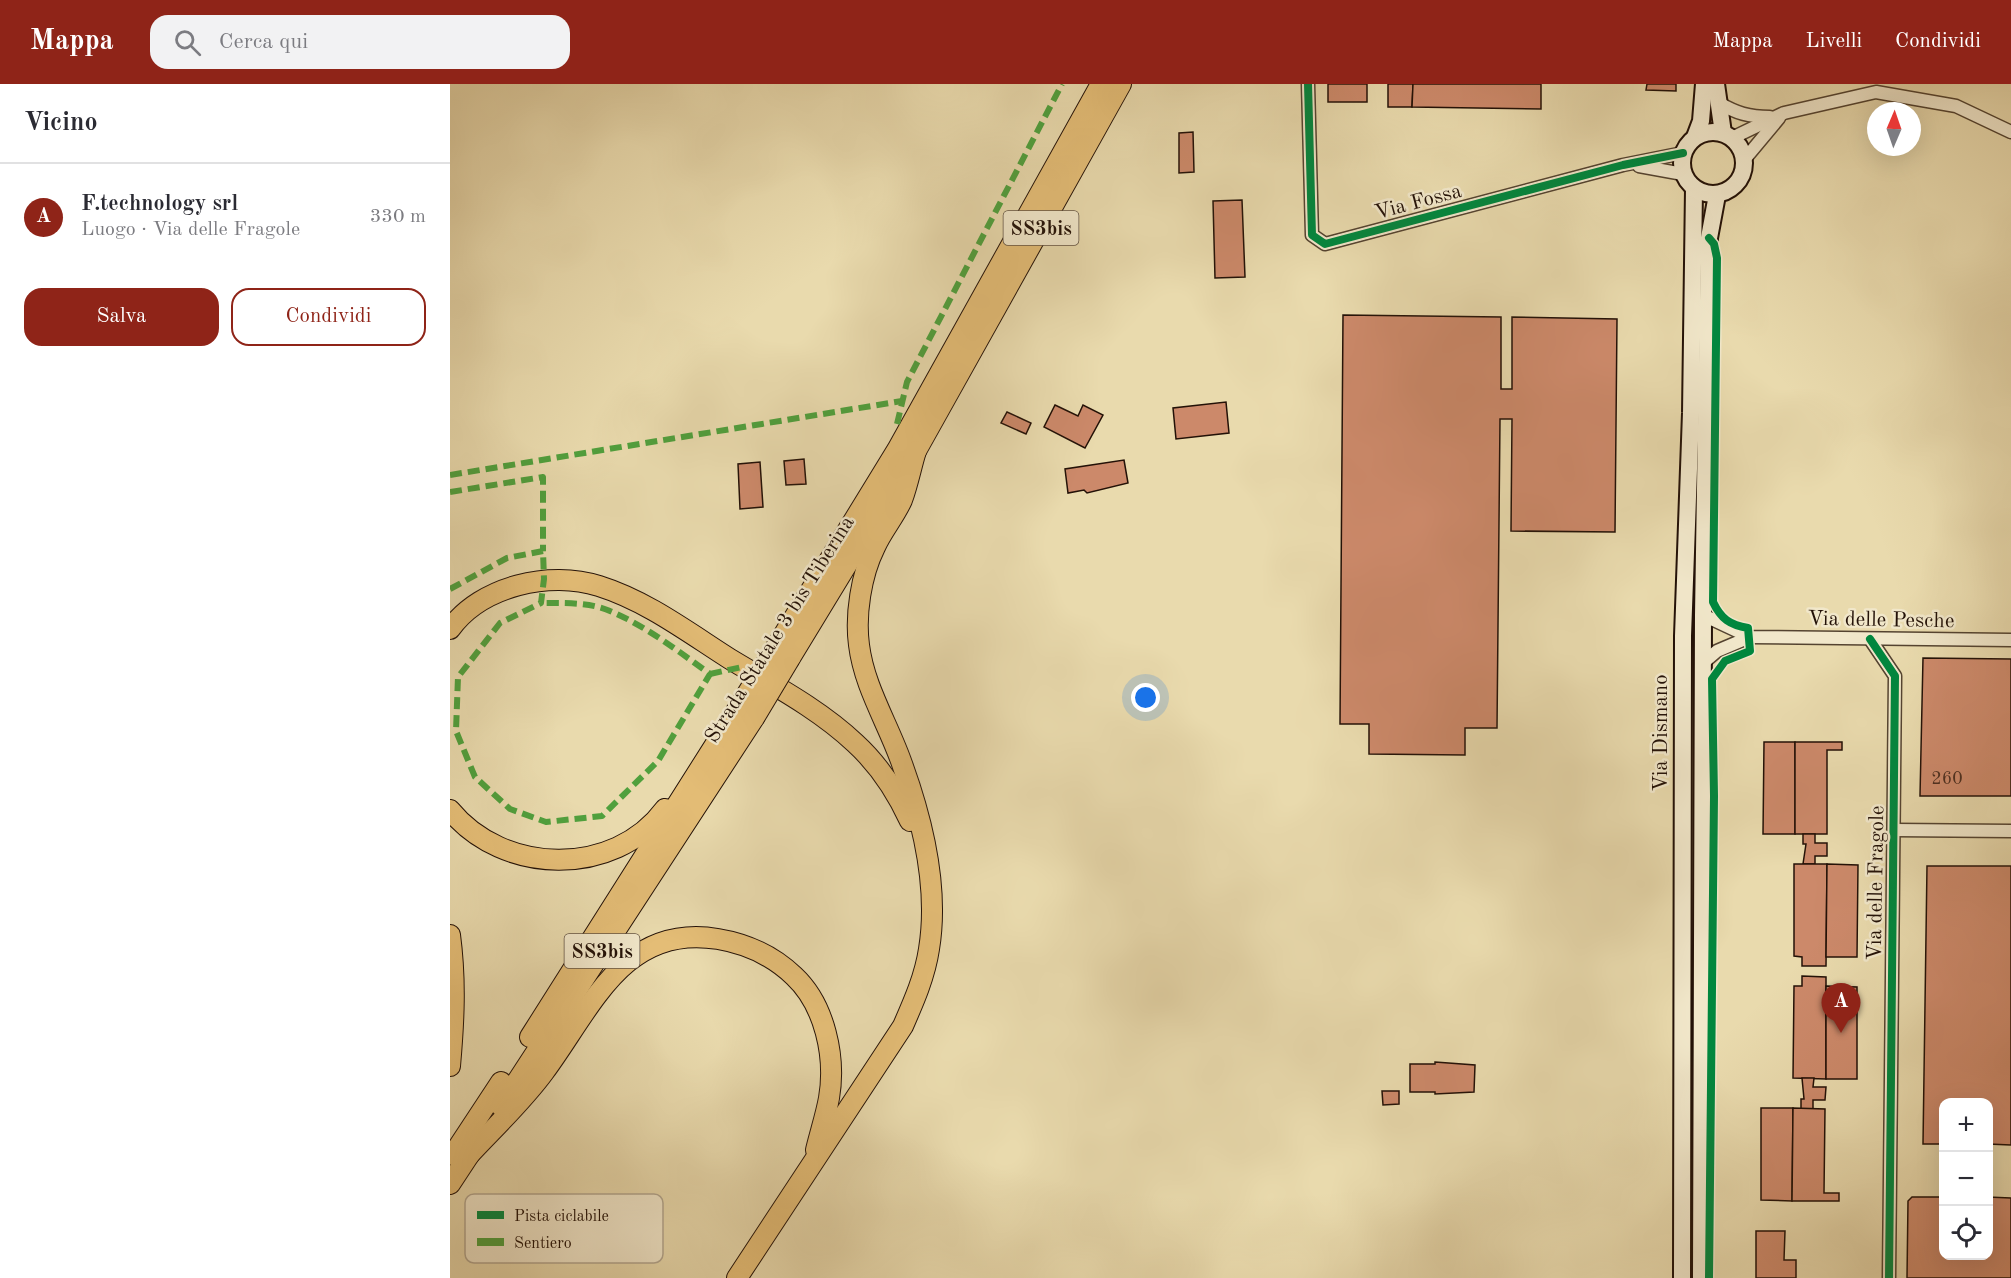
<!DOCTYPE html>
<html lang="it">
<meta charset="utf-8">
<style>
:root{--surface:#fff;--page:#f2f2f3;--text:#2b2b33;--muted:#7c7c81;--line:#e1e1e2;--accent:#8f2418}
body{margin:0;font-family:"Old Standard TT",serif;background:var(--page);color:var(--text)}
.controls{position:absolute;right:18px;bottom:18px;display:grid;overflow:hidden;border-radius:12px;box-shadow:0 6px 24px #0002}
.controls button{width:54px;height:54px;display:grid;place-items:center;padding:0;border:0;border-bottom:2px solid var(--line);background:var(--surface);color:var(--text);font:30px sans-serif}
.compass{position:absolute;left:1417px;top:18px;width:54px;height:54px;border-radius:50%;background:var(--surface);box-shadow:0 6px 24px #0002;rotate:2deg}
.you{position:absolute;left:696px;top:614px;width:21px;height:21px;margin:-15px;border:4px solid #fff;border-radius:50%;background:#1a73e8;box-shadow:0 0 0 9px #1a73e833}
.badge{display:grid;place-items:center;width:39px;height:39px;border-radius:50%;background:var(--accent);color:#fff;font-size:20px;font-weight:700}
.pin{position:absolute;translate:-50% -50px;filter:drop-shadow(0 2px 3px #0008)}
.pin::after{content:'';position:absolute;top:32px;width:21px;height:18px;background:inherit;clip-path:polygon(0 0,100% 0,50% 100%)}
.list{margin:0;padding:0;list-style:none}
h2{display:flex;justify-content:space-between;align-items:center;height:78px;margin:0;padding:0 24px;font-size:26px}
h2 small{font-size:20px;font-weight:400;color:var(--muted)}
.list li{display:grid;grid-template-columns:39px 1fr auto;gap:18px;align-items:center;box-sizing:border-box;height:108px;padding:0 24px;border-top:2px solid var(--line)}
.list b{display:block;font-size:22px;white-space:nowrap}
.list p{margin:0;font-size:20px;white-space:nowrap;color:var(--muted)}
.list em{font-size:20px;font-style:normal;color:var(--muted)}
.actions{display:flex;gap:12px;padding:18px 24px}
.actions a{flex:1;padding:14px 0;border:2px solid var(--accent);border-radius:18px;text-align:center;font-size:21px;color:var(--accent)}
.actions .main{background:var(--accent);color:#fff}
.icon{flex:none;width:33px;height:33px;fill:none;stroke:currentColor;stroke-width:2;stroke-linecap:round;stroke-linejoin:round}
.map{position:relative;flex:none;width:1561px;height:1194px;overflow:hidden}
header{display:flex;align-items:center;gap:36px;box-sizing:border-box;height:84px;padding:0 30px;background:var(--accent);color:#fff}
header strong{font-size:28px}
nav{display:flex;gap:33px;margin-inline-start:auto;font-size:21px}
.search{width:420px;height:54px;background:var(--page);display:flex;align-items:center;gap:15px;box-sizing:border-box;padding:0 21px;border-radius:18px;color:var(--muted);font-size:22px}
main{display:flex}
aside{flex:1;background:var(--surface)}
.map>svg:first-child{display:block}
.building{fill:#cc896a;stroke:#231107;stroke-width:1.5}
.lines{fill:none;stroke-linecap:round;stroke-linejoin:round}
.minor-casing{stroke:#544330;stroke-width:15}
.secondary-casing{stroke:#231107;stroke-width:20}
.trunk-casing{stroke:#231107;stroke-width:22}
.minor{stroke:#f1e7ca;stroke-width:12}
.secondary{stroke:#f1e7ca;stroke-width:16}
.trunk{stroke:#e4bd76;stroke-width:20}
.trunk-bridge-casing{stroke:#231107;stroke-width:22;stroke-linecap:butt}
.trunk-bridge{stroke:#e4bd76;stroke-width:20}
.quiet{stroke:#50a03d;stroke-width:6;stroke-dasharray:12 6;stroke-linecap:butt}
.cycleway-casing{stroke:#f1e7ca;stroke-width:11}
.cycleway{stroke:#00873e;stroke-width:8}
.labels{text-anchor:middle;stroke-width:5;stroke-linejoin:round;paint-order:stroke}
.number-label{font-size:18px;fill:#4d2f20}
.shield{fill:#f1e7ca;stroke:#615142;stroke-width:1.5}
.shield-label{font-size:20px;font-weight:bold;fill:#231107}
.street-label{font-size:21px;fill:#231107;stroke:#f1e7ca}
.key{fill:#f1e7ca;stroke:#b3a790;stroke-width:1.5}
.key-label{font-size:16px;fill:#231107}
</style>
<header>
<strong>Mappa</strong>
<div class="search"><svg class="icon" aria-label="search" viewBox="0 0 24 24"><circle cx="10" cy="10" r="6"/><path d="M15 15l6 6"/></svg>Cerca qui</div>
<nav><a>Mappa</a><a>Livelli</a><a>Condividi</a></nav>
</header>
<main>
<aside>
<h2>Vicino<small></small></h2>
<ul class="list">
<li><span class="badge">A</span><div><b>F.technology srl</b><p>Luogo · Via delle Fragole</p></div><em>330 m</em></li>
</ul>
<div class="actions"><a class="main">Salva</a><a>Condividi</a></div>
</aside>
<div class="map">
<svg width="1561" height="1194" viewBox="0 0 1561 1194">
<rect width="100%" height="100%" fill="#e9daad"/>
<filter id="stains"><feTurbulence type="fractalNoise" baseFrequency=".00333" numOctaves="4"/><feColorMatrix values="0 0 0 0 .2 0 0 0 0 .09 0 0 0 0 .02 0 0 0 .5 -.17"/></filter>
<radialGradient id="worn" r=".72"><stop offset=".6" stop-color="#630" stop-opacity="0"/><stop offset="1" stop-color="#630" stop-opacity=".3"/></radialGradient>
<!-- building -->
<g class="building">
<rect x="878" y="0" width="39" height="18"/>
<polygon points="938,0 963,0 962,23 938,23"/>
<polygon points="963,0 1091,0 1091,25 962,23"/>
<polygon points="1197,0 1226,0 1226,7 1196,6"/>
<polygon points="743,48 744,88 729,89 729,49"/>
<polygon points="792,116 795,193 765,194 763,117"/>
<polygon points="893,231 1051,233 1051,305 1062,305 1062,233 1167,235 1165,448 1061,447 1062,335 1050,335 1047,644 1015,644 1015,671 919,670 919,640 890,640"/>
<polygon points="776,318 779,349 726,355 723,324"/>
<polygon points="605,321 628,332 633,321 653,331 635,364 594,343"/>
<polygon points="557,328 581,339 576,350 551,339"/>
<polygon points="354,375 356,400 336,401 334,377"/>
<polygon points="674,376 678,399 637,409 634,406 618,409 615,385"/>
<polygon points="310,378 313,423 290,425 288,380"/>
<polygon points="1473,574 1561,575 1561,712 1470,712"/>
<polygon points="1314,658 1345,658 1345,750 1313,750"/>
<polygon points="1345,658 1392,658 1392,666 1377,666 1377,750 1345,750"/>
<polygon points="1353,750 1365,750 1365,759 1377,759 1377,772 1365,772 1365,780 1353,780 1356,760 1353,760"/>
<polygon points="1344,780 1377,780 1376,882 1352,882 1352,873 1344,872"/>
<polygon points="1377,780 1408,781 1407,873 1376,873"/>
<polygon points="1477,782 1561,782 1561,1061 1538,1060 1538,1018 1494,1018 1494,1060 1473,1060"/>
<polygon points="1352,892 1376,893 1376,995 1343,994 1344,902 1352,902"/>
<polygon points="1376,902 1407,903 1407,995 1376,995"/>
<polygon points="985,978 1025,981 1024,1008 985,1010 985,1008 960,1008 960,980 985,980"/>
<polygon points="1352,994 1364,994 1363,1003 1376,1003 1375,1016 1363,1016 1363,1025 1351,1025 1351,1015 1354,1015"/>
<polygon points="932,1007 949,1007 949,1020 933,1021"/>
<polygon points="1311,1024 1343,1024 1342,1117 1311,1116"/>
<polygon points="1343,1024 1375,1025 1374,1109 1389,1109 1389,1117 1342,1117"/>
<polygon points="1462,1113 1494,1113 1494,1172 1538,1172 1538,1113 1561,1114 1561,1194 1457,1194 1458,1117"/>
<polygon points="1306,1147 1335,1147 1334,1176 1346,1176 1346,1194 1306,1194"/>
</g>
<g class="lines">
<!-- minor casing -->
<g class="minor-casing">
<g id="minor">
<polyline points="858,0 862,151 875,160 1173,81 1233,69"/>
<path d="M1269,19C1286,29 1299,33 1320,33"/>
<polyline points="1282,54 1334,29 1426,8 1506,22 1561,48"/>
<polyline points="1294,76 1329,34"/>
<polyline points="1189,82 1233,90"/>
<polyline points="1253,531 1300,553 1561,556"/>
<polyline points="1420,555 1445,592 1439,1194"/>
<polyline points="1253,579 1267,567 1300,553"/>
<polyline points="1444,746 1561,747"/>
</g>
</g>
<!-- secondary casing -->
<g class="secondary-casing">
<g id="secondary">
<polyline points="1266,0 1273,49"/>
<circle cx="1263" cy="79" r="31"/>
<polyline points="1245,53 1251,37 1254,0"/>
<polyline points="1232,1194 1233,552 1241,329 1244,105"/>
<polyline points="1251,1194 1253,531 1259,154 1267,111"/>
</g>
</g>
<!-- trunk casing -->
<g class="trunk-casing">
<g id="trunk">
<path d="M0,545C31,502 100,486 149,502C197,517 239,549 280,575C323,601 369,625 405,659C428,680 447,709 460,737"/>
<polyline points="325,565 447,366 651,0"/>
<polyline points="340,574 466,367 671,0"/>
<path d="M0,726C53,791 164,794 215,725"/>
<path d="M0,851C6,896 4,937 0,982"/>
<polyline points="80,953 289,623"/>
<polyline points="51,1022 304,634"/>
<polyline points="3,1071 51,998"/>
<path d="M18,1072C43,1045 72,1018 94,988C141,925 173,839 268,855C298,860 322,871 344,892C375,921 386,973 379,1014C376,1031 370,1049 366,1066"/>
<polyline points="0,1100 25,1062"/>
<path d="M287,1194L453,942C464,917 475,892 479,865C489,804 472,734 451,677C437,638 414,602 409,561C405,531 411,491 425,463C432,447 445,432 452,416C458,400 461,383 466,367"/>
</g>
</g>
<!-- minor -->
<use href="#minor" class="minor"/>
<!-- secondary -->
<use href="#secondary" class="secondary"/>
<!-- trunk -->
<use href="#trunk" class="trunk"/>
<!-- trunk-bridge casing -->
<g class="trunk-bridge-casing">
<g id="trunk-bridge">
<polyline points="289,623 325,565"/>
<polyline points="304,634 340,574"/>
</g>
</g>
<!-- trunk-bridge -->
<use href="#trunk-bridge" class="trunk-bridge"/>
<!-- quiet -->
<g class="quiet">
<polyline points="447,340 457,298 612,0"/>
<polyline points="0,391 452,317"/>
<polyline points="0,408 93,393 93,467"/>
<path d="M0,505L57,474L93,467L94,495L91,519L50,539L8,593L6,647L25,693L60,725L96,738L152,732L208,677L260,590C228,567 196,542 160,527C140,518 112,519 91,519"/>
<polyline points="260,590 292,583"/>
</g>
<!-- cycleway casing -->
<g class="cycleway-casing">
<g id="cycleway">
<polyline points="858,0 862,151 875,160 1173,81 1233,69"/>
<path d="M1259,154L1264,160L1267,174L1263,518C1271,535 1280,541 1298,544L1300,567L1275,577L1262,595L1264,712L1259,1194"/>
<polyline points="1420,555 1445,592 1439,1194"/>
</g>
</g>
<!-- cycleway -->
<use href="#cycleway" class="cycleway"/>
</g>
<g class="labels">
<!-- number labels -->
<g class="number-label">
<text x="1497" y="700">260</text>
</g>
<!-- shield labels -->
<g class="shield">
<rect x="553.5" y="127" width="75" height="34" rx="4.5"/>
<rect x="114.5" y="850" width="75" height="34" rx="4.5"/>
</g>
<g class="shield-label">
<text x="591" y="151">SS3bis</text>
<text x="152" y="874">SS3bis</text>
</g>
<!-- street labels -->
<g class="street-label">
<text transform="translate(968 117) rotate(-15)" y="7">Via Fossa</text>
<text transform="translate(1431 535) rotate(1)" y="7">Via delle Pesche</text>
<text transform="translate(329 545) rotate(-58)" y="7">Strada Statale 3 bis Tiberina</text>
<text transform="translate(1210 649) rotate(-90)" y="7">Via Dismano</text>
<text transform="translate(1425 799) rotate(-89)" y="7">Via delle Fragole</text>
</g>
</g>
<!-- legend -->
<rect x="15" y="1110" width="198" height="69" rx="9" class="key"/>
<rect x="27" y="1127" width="27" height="8" fill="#00873e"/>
<rect x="27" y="1154" width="27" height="8" fill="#50a03d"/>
<g class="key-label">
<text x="64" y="1137">Pista ciclabile</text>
<text x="64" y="1164">Sentiero</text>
</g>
<rect width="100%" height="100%" filter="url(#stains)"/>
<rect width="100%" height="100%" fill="url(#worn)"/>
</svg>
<div class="controls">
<button>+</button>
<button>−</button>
<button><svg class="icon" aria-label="locate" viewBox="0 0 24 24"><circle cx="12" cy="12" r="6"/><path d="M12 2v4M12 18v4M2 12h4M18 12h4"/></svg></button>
</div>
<svg class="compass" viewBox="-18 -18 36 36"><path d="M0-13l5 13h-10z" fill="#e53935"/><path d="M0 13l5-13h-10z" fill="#7c7c81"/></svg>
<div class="you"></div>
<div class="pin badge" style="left:1391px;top:949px">A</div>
</div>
</main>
